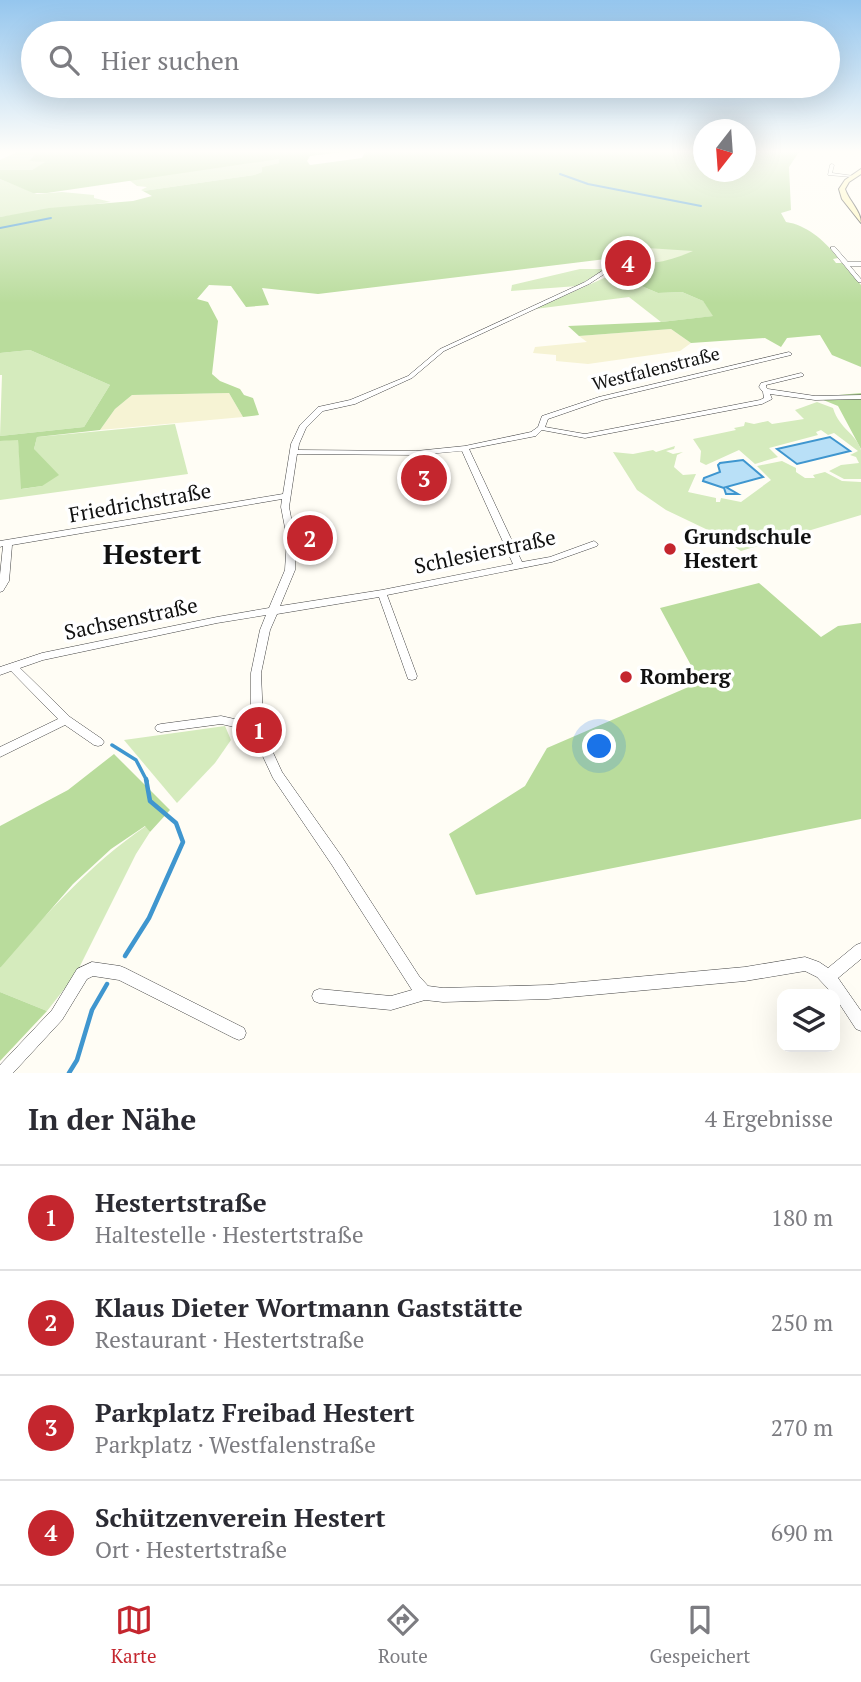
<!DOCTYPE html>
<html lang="de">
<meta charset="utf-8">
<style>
:root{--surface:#fff;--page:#f2f2f3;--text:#2b2b33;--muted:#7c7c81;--line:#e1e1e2;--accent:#c4262e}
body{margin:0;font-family:"PT Serif",serif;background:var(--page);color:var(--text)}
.controls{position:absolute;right:21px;bottom:21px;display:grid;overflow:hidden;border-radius:14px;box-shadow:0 7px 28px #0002}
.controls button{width:63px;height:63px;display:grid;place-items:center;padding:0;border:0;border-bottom:2px solid var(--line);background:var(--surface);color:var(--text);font:35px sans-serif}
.compass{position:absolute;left:693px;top:119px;width:63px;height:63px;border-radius:50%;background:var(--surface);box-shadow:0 7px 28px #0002;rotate:197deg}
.you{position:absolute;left:600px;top:747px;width:24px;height:24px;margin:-18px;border:5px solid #fff;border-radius:50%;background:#1a73e8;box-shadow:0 0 0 10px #1a73e833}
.badge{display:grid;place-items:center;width:46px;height:46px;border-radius:50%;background:var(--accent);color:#fff;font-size:23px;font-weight:700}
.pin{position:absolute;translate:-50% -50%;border:4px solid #fff;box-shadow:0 2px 7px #0006}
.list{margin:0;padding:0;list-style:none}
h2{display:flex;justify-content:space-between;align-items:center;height:91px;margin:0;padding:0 28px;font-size:30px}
h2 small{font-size:23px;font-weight:400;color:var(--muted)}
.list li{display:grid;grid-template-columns:46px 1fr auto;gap:21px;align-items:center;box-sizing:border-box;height:105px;padding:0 28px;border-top:2px solid var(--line)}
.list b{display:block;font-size:26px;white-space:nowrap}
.list p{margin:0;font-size:23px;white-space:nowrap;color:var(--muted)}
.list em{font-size:23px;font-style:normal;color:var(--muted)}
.icon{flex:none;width:38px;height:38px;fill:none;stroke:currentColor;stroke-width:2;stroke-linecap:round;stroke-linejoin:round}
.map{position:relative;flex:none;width:861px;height:1073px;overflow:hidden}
.search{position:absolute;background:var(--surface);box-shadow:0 7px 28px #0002;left:21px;right:21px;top:21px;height:77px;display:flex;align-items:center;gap:18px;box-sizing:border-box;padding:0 24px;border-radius:38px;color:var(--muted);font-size:26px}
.sheet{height:511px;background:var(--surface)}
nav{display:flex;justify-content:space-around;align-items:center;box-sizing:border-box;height:98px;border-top:2px solid var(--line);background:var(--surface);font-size:19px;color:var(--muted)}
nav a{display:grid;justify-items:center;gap:4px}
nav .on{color:var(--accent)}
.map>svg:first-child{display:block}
.farmland{fill:#f6f3d4}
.green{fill:#d5ebbd}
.forest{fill:#b9dc9c}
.pitch{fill:#e6f2cf}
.water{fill:#b9e0f7;stroke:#3f96cf;stroke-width:2}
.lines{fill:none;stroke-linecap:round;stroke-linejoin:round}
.stream-far2{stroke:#3f96cf;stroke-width:2}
.stream-far1{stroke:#3f96cf;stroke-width:3.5}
.stream{stroke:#3f96cf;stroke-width:4.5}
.minor-casing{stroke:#444;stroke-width:1}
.secondary-casing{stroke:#333;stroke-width:2}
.minor{fill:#fff;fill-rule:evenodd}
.secondary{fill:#fff6b0;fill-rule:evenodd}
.poi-dot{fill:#c4262e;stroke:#fff;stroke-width:2.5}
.labels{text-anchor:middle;stroke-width:7;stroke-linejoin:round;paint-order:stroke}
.far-street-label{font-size:18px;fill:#111;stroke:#fff}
.street-label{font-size:21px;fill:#111;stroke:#fff}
.poi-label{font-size:21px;font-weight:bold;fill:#111;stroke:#fff;text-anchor:start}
.district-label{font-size:28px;font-weight:bold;fill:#111;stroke:#fff}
</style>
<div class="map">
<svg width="861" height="1073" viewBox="0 0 861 1073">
<rect width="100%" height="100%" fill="#fffdf5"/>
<!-- farmland -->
<g class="farmland">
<polygon points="671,329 691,343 680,351 588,364 556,361 556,355 533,353 535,347 587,342 579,336"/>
<polygon points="229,393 243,417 100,430 115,409 132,395"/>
</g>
<!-- green -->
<g class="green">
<polygon points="17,152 37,152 30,160 47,162 32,170 0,170 0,160"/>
<polygon points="279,158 279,163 262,167 262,172 254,175 143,191 141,190 147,187 137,186 129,180"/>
<polygon points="0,179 37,194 62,192 94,195 94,198 111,202 0,217"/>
<polygon points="580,269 606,269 577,286 511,291 512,285"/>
<polygon points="613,274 658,293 682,292 703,301 714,316 661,322 629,297 535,309"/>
<polygon points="30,350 110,385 84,427 0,436 2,375 0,375 0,353"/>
<path d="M817,402L833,408C840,430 855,432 861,450C861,458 861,470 861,479H844L829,471L841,465L859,463L856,457L850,455L858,451L834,433L828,435L821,430L816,432L818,435L769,448L778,457L755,464L739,450L706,465L700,462L701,451L693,439L736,430L734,428L744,426L745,422L754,424L768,421L772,424L804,419L795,410Z"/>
<polygon points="175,424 188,474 0,500 0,441 18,439 22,489 42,486 34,449 37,437"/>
<polygon points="675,446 674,449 666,451 673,454 683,452 677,455 674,467 683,475 696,474 688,492 716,498 716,502 720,502 721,498 741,502 771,480 757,466 782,461 796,468 796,472 805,478 815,478 813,475 825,472 842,481 861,482 861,515 741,551 710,531 666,510 637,490 613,452 633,454 653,450 656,452"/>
<polygon points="225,726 231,740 215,763 177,803 124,740"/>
<path d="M146,826L150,832L136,854L76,974L47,1011L0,992V968L5,960C50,911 90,864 146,826Z"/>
</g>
<!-- forest -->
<g class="forest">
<path d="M37,152H342L310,156L307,161L310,165L362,158L365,152H703L704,172H746V152H799L789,167L791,210L781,213L786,222C807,225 825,241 838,258L833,259L836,263H842L861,285V367L832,355L820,335L787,338L781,347L765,338L691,343L671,329L579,336L568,326L661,322L713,316L703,301L682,292L658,293L613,274L640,265L622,257L318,294L262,288L269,305L246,307L231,286L209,285L197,299L208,302L218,321L212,374L220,381L240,389L244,395L253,398L259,415L243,417L229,393L132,395L115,409L100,430L37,437L34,449L59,475L42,486L21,489L18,440L0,441V436L84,427L110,385L30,350L0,353V217L49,208L133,201L152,196L143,191L254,175L262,172V167L279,163V159L47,193H33L0,179V170H32L45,162L29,161Z"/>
<polygon points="861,393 861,449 838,406 816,397"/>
<polygon points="759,583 821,637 838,626 861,623 861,819 476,895 449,834 525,786 547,748 700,682 660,608"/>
<polygon points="114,754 170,810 150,832 145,826 111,849 73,884 0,968 0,826 68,790"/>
<polygon points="0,992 47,1011 0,1061"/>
</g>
<!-- pitch -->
<path class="pitch" d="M647,248L693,251C674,259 650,268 630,259Z"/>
<!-- water -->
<g class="water">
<polygon points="830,437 850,451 797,464 777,449"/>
<polygon points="743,460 763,477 726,487 738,494 726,494 724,488 703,481 704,478 720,472 718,465 720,463"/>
</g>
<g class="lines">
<!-- stream-far2 -->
<g class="stream-far2">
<polyline points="560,174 588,184 701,206"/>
<polyline points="0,228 51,218"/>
</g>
<!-- stream-far1 -->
<polyline class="stream-far1" points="112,745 136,760 147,781"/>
<!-- stream -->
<g class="stream">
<polyline points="125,956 149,918 183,842 176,823 150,801 146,779"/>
<polyline points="69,1073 77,1060 92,1010 107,984"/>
</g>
<!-- minor casing -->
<g class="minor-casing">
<g id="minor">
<polygon points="832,164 834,165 832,173 854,176 852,177 828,175 830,165"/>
<polygon points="831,247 835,247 848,262 861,262 861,266 850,266 861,279 861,282 858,282 831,249"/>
<path d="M616,262L618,263V265L589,284L444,351L412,378L355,404L323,411L306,428L299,444L298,450L416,451L465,446L531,432L538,427L542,416L599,397L789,352L792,354L791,355L603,400L548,419L545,427L585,434L760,400L764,398L763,392L759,387L761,383L801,373L803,374V376L766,385V387L768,389L815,396L861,395V399L815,400L770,394L772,399L762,404L585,438L542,430L536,436L469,449L522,562L550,557L594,541L598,544L597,546L552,562L387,595L417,676L416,679L412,680L408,679L407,676L379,597L277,614L270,630L261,673L263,721L270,746L282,772L342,857L419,976L428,986L443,988L548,985L745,967L805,957L819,962L828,968L856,945L861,943V959L838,978L861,1011V1031L856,1029L835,997V994H833L817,977L805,971L745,981L548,999L443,1002L425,1000L391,1010L319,1003L314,1001L312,996L314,991L319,989L391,996L412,990L332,865L273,778L258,746L253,726L239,728L221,724L161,732L157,731L155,728L157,725L161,724L221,716L239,720L251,718V673L260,630L266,615L217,623L43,660L20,668L70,717L102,739L104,742L102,745L98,746L94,745L65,725L0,757V747L58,719L11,671L0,675V667L42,653L217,617L269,608L285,570L287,538L281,507L282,499L12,545L9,581L3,591L0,592V575L3,546L0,547V541L283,494L291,444L300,425L318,407L350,400L408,376L440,349L585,282ZM462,451L513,564L382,590L280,606L295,570V538L289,507L297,454L416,455Z"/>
<polygon points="92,962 120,966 125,968 244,1028 246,1033 244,1038 239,1040 234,1038 119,980 93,976 87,979 62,1020 13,1073 0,1073 0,1065 52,1010 77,969"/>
</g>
</g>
<!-- secondary casing -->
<g class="secondary-casing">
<path id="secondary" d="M861,169V174L849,182L845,189C849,201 861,211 861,223L842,199L839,189L845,180Z"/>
</g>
<!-- minor -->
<use href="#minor" class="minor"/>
<!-- secondary -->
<use href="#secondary" class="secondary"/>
</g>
<!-- sky -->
<linearGradient id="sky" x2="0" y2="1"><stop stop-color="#95c6ee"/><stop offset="0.5" stop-color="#fffefa"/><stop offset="1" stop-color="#fffefa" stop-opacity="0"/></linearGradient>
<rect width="861" height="303" fill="url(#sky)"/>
<!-- markers -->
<g class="poi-dot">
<circle cx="670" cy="549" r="7"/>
<circle cx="626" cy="677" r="7"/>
</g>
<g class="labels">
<!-- far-street labels -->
<g class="far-street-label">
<text transform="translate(656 369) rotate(-14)" y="6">Westfalenstraße</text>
</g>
<!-- street labels -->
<g class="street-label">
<text transform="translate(140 503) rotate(-10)" y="7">Friedrichstraße</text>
<text transform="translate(485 552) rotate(-12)" y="7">Schlesierstraße</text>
<text transform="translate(131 619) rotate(-12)" y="7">Sachsenstraße</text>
</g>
<!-- poi labels -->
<g class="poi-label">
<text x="684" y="544">Grundschule<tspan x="684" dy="24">Hestert</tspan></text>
<text x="640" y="684">Romberg</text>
</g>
<!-- district labels -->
<g class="district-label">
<text x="152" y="564">Hestert</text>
</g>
</g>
</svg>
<div class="controls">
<button><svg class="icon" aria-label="layers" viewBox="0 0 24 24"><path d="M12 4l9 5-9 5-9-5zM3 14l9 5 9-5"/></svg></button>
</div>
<svg class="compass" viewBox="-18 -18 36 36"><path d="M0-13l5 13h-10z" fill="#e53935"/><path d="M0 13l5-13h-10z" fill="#7c7c81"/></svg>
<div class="you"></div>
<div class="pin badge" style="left:259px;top:730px">1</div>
<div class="pin badge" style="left:310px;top:538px">2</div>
<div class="pin badge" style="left:424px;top:478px">3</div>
<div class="pin badge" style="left:628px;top:263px">4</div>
<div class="search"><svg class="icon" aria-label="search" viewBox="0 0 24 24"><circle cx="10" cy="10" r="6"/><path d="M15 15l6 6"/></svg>Hier suchen</div>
</div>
<section class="sheet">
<h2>In der Nähe<small>4 Ergebnisse</small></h2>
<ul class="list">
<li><span class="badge">1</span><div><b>Hestertstraße</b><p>Haltestelle · Hestertstraße</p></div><em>180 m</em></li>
<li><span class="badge">2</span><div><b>Klaus Dieter Wortmann Gaststätte</b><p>Restaurant · Hestertstraße</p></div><em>250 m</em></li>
<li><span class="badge">3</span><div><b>Parkplatz Freibad Hestert</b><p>Parkplatz · Westfalenstraße</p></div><em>270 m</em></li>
<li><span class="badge">4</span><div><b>Schützenverein Hestert</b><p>Ort · Hestertstraße</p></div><em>690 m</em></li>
</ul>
</section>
<nav>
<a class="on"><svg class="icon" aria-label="map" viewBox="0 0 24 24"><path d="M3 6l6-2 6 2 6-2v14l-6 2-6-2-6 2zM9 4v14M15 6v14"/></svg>Karte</a>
<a><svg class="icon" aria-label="directions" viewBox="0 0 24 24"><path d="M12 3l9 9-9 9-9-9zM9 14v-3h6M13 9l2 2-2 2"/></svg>Route</a>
<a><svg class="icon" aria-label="saved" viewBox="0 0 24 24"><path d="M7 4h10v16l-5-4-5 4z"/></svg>Gespeichert</a>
</nav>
